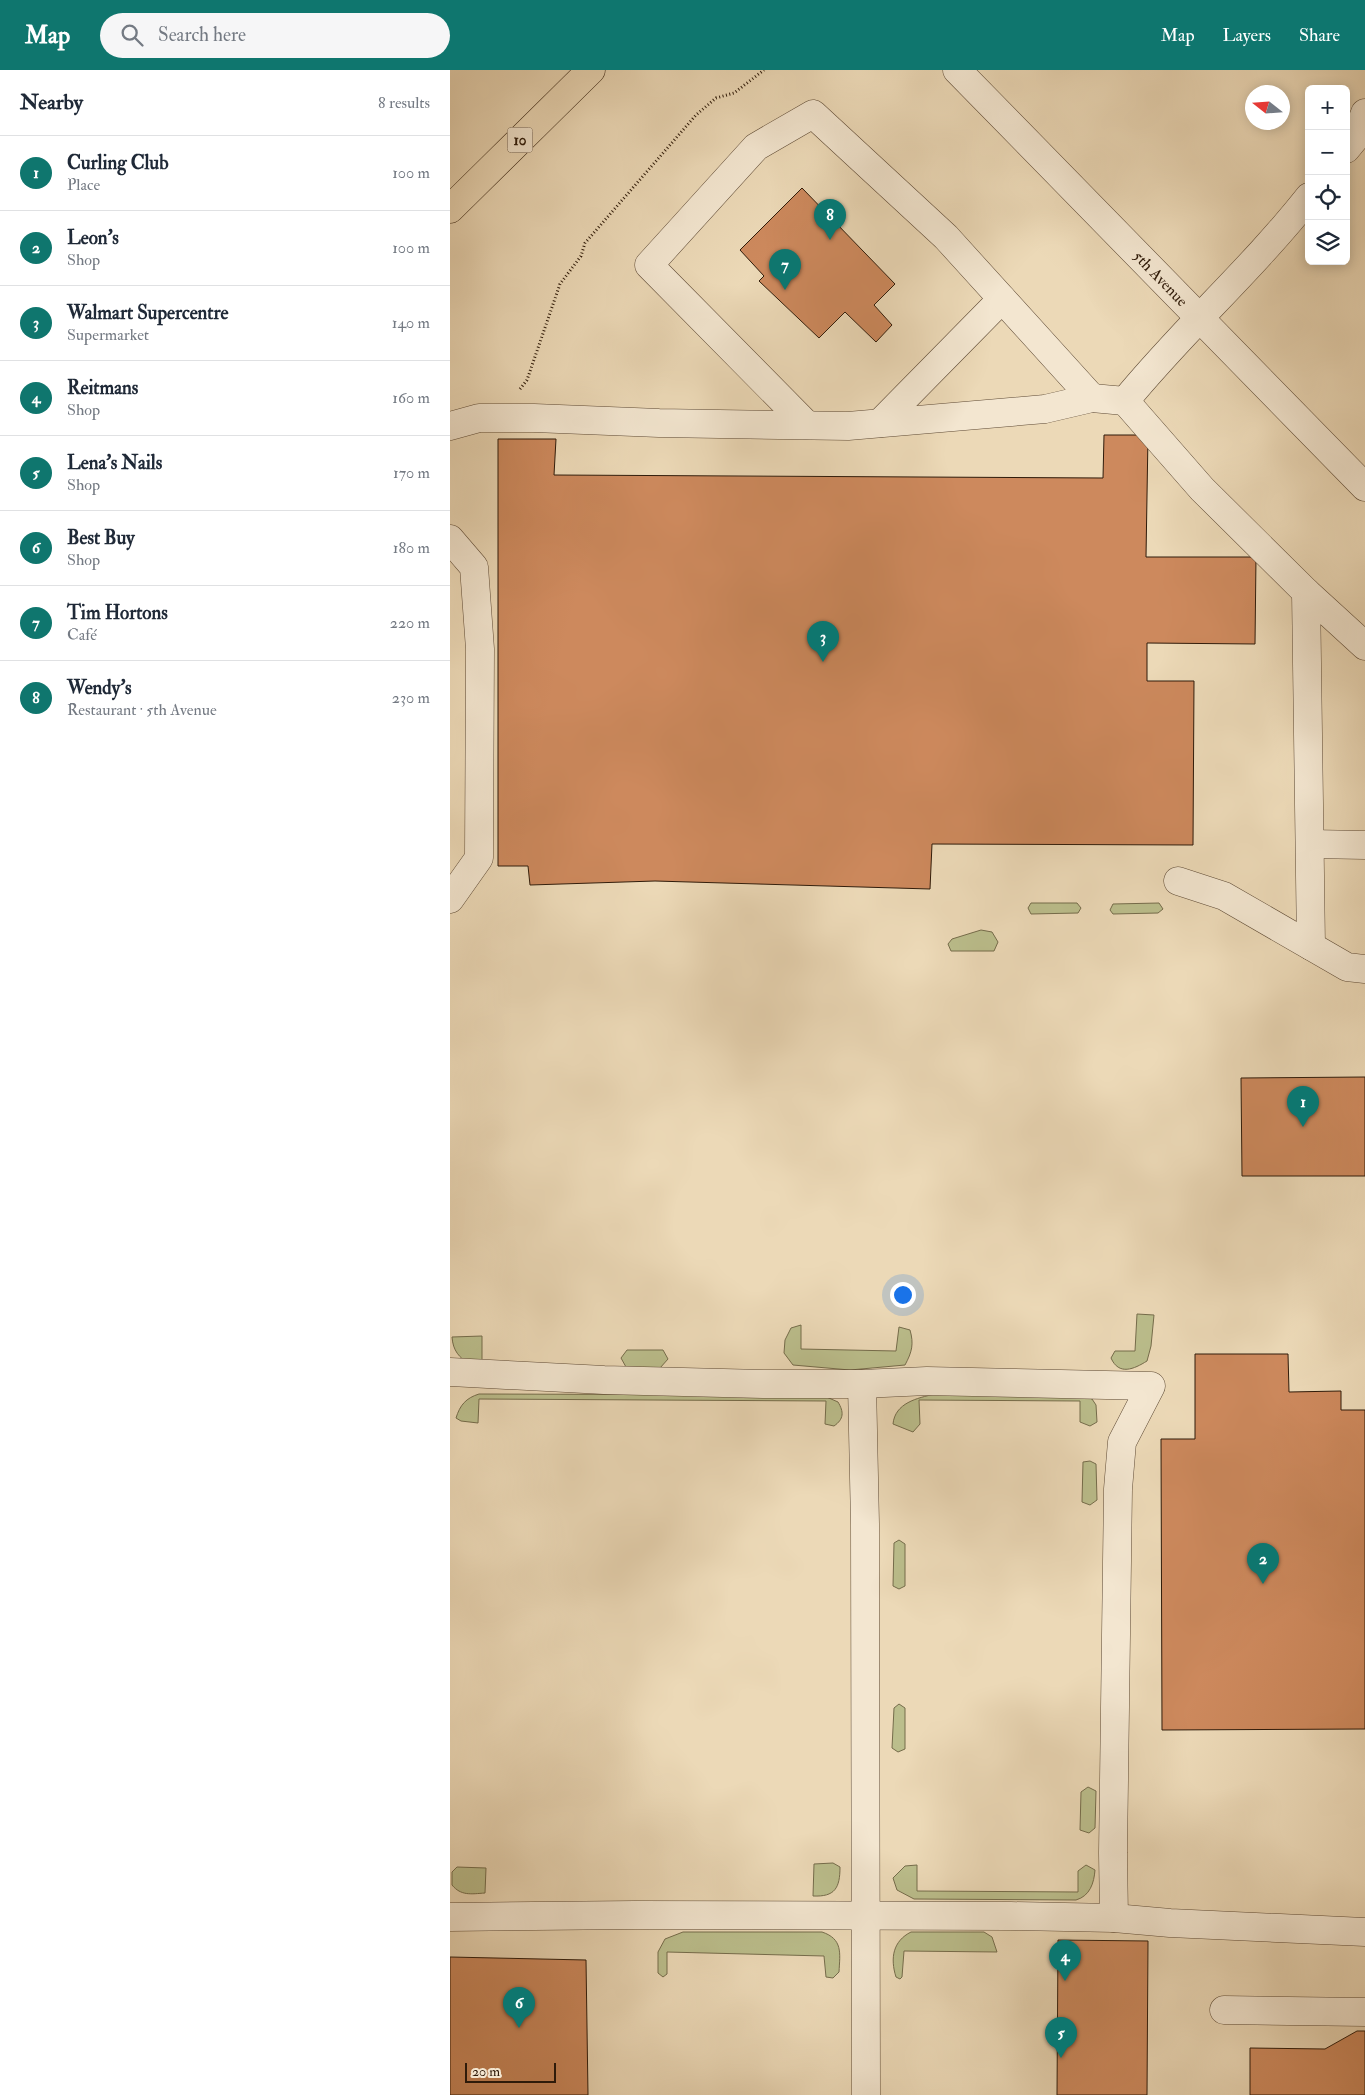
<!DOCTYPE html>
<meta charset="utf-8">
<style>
:root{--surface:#fff;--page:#f6f6f7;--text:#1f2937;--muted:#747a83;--line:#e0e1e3;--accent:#0f766e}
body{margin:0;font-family:"IM FELL Double Pica",serif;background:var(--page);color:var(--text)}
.controls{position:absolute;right:15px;top:15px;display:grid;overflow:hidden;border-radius:8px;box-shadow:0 2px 12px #0003}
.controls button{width:45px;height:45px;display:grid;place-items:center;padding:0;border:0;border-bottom:1px solid var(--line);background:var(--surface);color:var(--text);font:25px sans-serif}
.compass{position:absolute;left:795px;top:15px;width:45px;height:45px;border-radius:50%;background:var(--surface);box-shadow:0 2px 12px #0003;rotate:287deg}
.scale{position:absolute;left:15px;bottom:12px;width:91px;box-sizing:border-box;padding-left:5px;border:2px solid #2f1b0a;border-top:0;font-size:14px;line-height:18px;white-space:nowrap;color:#2f1b0a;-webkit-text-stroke:4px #f3e6d0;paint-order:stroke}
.you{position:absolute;left:452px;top:1224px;width:18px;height:18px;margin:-12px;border:4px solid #fff;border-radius:50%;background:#1a73e8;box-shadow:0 0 0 8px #1a73e833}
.badge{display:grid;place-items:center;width:32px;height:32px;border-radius:50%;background:var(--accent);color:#fff;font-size:16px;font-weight:700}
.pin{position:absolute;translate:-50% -41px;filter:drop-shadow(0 1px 2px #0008)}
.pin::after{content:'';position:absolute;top:26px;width:18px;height:15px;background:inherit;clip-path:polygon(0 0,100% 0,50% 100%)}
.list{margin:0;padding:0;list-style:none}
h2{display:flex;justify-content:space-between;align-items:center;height:65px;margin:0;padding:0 20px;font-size:21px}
h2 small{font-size:16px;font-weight:400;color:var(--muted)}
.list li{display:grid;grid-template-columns:32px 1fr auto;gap:15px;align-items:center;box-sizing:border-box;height:75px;padding:0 20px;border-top:1px solid var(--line)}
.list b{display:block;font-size:19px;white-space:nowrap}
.list p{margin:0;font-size:16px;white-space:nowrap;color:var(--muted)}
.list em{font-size:16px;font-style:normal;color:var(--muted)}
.icon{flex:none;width:28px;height:28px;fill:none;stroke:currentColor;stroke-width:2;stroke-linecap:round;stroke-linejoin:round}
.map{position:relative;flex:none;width:915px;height:2025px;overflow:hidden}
header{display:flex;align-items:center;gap:30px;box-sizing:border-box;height:70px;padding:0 25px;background:var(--accent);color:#fff}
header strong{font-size:24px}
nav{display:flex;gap:28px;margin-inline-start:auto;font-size:18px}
.search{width:350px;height:45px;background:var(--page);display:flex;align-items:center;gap:12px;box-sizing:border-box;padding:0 18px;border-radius:28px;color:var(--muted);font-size:19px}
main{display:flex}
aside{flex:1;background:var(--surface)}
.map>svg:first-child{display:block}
.green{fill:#bbbe8c;stroke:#756c4b}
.building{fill:#cd895d;stroke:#2f1b0a}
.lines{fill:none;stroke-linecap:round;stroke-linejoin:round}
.minor-casing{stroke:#5e4a35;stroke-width:29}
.highway-casing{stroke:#2f1b0a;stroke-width:29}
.path{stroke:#2f1b0a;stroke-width:3;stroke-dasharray:1 2.5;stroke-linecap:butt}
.minor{stroke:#f3e6d0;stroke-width:28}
.highway{stroke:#ecd9b7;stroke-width:28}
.labels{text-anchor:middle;stroke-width:4;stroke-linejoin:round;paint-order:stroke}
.shield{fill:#f3e6d0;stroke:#6a5845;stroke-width:1}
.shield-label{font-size:15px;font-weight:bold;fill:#2f1b0a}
.street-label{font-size:16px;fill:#2f1b0a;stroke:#f3e6d0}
</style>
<header>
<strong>Map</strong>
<div class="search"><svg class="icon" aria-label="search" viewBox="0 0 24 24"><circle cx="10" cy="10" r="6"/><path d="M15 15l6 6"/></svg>Search here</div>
<nav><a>Map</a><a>Layers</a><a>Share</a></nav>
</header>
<main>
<aside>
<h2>Nearby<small>8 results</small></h2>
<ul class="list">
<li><span class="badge">1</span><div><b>Curling Club</b><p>Place</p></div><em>100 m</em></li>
<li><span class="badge">2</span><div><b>Leon's</b><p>Shop</p></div><em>100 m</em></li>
<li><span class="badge">3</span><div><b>Walmart Supercentre</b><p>Supermarket</p></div><em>140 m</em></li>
<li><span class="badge">4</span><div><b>Reitmans</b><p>Shop</p></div><em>160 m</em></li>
<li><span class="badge">5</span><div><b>Lena's Nails</b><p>Shop</p></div><em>170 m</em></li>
<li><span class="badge">6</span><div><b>Best Buy</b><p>Shop</p></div><em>180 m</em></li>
<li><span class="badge">7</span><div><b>Tim Hortons</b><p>Café</p></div><em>220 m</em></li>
<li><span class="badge">8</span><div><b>Wendy's</b><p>Restaurant · 5th Avenue</p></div><em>230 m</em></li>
</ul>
</aside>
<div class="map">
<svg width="915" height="2025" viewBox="0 0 915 2025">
<rect width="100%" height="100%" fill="#ecd9b7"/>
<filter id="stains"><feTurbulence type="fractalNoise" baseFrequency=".004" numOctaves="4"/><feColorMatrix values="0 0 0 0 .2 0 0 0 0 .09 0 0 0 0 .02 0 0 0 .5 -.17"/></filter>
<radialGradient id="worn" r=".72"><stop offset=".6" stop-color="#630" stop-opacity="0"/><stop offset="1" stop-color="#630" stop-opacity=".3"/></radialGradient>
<!-- green -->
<g class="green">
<polygon points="581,833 627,833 631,838 628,843 581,844 578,838"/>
<polygon points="709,833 713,839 708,843 663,844 660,840 663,834"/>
<polygon points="531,860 542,862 548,872 544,881 501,881 498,874 502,869"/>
<path d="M687,1244L704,1245L701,1276L697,1291C684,1299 669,1306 661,1288L665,1281H685Z"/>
<path d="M351,1255V1279L446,1281L449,1257L460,1260C464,1274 462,1282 455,1295L400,1300L343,1295L334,1283L335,1270L341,1258Z"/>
<path d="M32,1266V1292L20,1295C9,1287 3,1281 2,1267Z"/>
<polygon points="177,1280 213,1280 218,1289 210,1298 176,1297 171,1288"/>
<path d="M29,1324L372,1325L388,1332C394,1342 394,1349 384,1356L375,1354L376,1331L29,1329L28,1353L11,1351L6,1348C10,1335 16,1328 29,1324Z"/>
<path d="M485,1324L633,1326L642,1329L646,1335L647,1352L640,1356L630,1352V1331L469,1330L470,1354L463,1362L443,1354C445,1333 467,1328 485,1324Z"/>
<polygon points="640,1391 646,1394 647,1430 640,1435 632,1432 633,1392"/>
<polygon points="449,1470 455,1474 455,1516 449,1519 443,1516 444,1473"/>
<polygon points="449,1634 455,1638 455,1679 448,1682 442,1678 444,1638"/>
<polygon points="638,1717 646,1721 645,1758 639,1763 630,1760 631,1722"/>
<path d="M383,1793L390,1797C390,1818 385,1827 363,1826L364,1794Z"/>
<path d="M467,1795V1821L628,1822V1801L636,1795L645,1800C644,1813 640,1826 626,1830L464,1829L447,1820L443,1808L455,1796Z"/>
<path d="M7,1797L36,1798L35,1823C21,1824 11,1826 2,1815V1802Z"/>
<path d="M233,1862H372C393,1869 390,1883 389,1902L383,1908L376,1907L374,1886L217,1882V1904L213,1907L208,1903V1882L215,1869Z"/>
<path d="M461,1862H534L542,1867L547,1882L454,1881L452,1907L450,1909L446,1907C440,1888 443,1871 461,1862Z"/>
</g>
<!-- building -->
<g class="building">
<polygon points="352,118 445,214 424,235 442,255 426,272 395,242 369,268 309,211 314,206 290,180"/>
<polygon points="654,365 698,365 696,487 806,487 805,574 697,573 697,611 744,611 743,775 482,774 480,819 205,811 80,815 78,796 48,796 48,369 106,369 104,405 653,408"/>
<polygon points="915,1007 915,1106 792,1106 791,1008"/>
<polygon points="745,1284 838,1284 839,1322 891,1321 891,1340 915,1340 915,1659 712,1660 711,1369 745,1369"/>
<polygon points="608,1870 698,1871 697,2025 607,2025"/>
<polygon points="0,1887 136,1890 138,2025 0,2025"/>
<polygon points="907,1961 915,1961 915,2025 800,2025 800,1978 875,1979"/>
</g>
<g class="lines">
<!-- minor casing -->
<g class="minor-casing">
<g id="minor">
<polyline points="507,0 915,417"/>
<polyline points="896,79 906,67 915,43"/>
<polyline points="675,331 752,419 856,522"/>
<polyline points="430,353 552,229"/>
<polyline points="357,355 199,195 306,77 363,44 496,167 642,328"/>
<path d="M0,356L29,348H84L209,353L398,356L595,339L642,328L675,331C733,260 802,199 859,127"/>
<polyline points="0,469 24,497 30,579 29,788 0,829"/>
<polyline points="861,774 915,775"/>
<polyline points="728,811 774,826 897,897 915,899"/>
<polyline points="861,876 856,522 915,576"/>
<polyline points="0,1302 154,1310 313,1314 412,1314 477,1311 701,1316 672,1372 668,1419 663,1783 664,1848"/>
<polyline points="412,1314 415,1454 416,2025"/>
<polyline points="0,1847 185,1845 561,1846 664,1848 720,1853 915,1862"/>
<polyline points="774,1940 915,1942"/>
</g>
</g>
<!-- highway casing -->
<g class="highway-casing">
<polyline id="highway" points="0,139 141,0"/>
</g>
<!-- path -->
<polyline class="path" points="70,319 77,310 110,214 131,186 135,173 246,45 266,28 284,23 314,0"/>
<!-- minor -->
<use href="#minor" class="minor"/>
<!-- highway -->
<use href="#highway" class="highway"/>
</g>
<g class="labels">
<!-- shield labels -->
<rect class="shield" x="57.5" y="57.5" width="25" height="25" rx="4"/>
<g class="shield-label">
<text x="70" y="75">10</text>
</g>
<!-- street labels -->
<g class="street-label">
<text transform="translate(711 208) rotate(46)" y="6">5th Avenue</text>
</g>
</g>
<rect width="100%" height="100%" filter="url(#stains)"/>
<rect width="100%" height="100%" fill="url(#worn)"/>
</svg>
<div class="controls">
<button>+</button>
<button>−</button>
<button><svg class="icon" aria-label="locate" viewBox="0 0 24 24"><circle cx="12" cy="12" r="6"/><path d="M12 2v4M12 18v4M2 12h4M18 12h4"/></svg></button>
<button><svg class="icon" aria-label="layers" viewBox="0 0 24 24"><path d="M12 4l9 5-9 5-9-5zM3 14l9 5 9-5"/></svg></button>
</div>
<svg class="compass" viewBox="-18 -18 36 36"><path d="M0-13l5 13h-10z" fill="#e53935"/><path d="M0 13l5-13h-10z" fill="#747a83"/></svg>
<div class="scale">20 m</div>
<div class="you"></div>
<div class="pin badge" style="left:853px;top:1057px">1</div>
<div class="pin badge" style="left:813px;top:1514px">2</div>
<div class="pin badge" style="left:373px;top:592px">3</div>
<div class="pin badge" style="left:615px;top:1911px">4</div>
<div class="pin badge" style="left:611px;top:1988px">5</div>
<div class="pin badge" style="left:69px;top:1958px">6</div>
<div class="pin badge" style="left:335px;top:220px">7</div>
<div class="pin badge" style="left:380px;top:170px">8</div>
</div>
</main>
